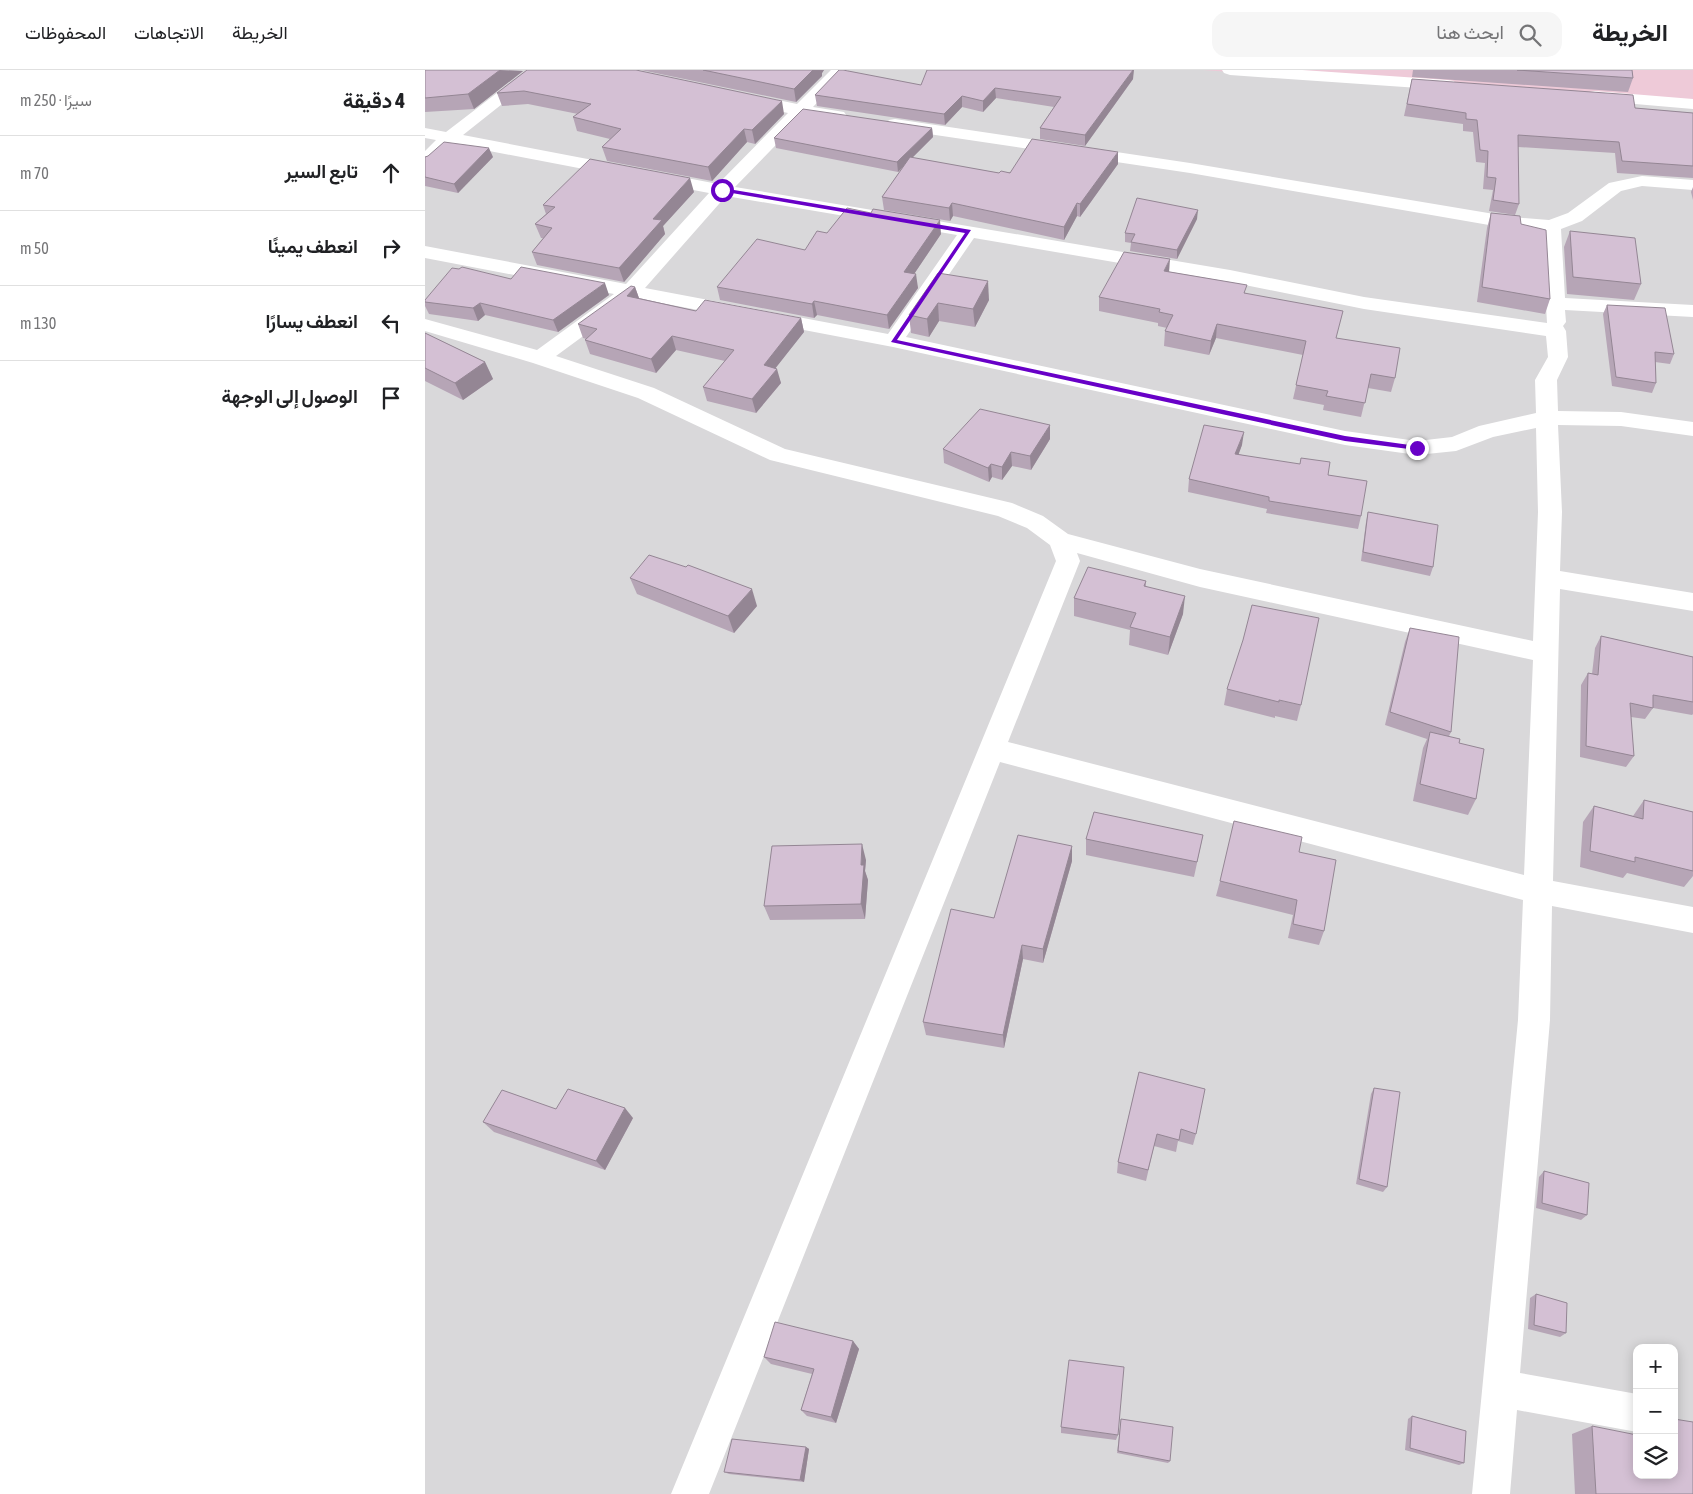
<!DOCTYPE html>
<html lang="ar">
<meta charset="utf-8">
<style>
:root{--surface:#fff;--page:#f6f6f6;--text:#202124;--muted:#757577;--line:#e0e0e0}
body{margin:0;font-family:"Asap Condensed",Vazirmatn,sans-serif;background:var(--page);color:var(--text);direction:rtl}
.controls{position:absolute;right:15px;bottom:15px;display:grid;overflow:hidden;border-radius:10px;box-shadow:0 2px 12px #0003}
.controls button{width:45px;height:45px;display:grid;place-items:center;padding:0;border:0;border-bottom:1px solid var(--line);background:var(--surface);color:var(--text);font:25px sans-serif}
.stop{position:absolute;width:15px;height:15px;margin:-11px;border:4px solid #6800c7;border-radius:50%;background:#fff}
.stop.end{background:#6800c7;border-color:#fff;box-shadow:0 1px 5px #0008}
.list{margin:0;padding:0;list-style:none}
h2{display:flex;justify-content:space-between;align-items:center;height:65px;margin:0;padding:0 20px;font-size:21px}
h2 small{font-size:16px;font-weight:400;color:var(--muted)}
.list li{display:grid;grid-template-columns:32px 1fr auto;gap:15px;align-items:center;box-sizing:border-box;height:75px;padding:0 20px;border-top:1px solid var(--line)}
.list b{display:block;font-size:19px;white-space:nowrap}
.list em{font-size:16px;font-style:normal;color:var(--muted)}
.icon{flex:none;width:28px;height:28px;fill:none;stroke:currentColor;stroke-width:2;stroke-linecap:round;stroke-linejoin:round}
.map{position:relative;flex:none;width:1268px;height:1424px;overflow:hidden;direction:ltr}
header{display:flex;align-items:center;gap:30px;box-sizing:border-box;height:70px;padding:0 25px;background:var(--surface);border-bottom:1px solid var(--line)}
header strong{font-size:24px}
nav{display:flex;gap:28px;margin-inline-start:auto;font-size:18px}
.search{width:350px;height:45px;background:var(--page);display:flex;align-items:center;gap:12px;box-sizing:border-box;padding:0 18px;border-radius:15px;color:var(--muted);font-size:19px}
main{display:flex}
aside{flex:1;background:var(--surface)}
.map>svg:first-child{display:block}
.residential{fill:#d9d8da;fill-rule:evenodd}
.farmland{fill:#eecad8}
.lines{fill:none;stroke-linecap:round;stroke-linejoin:round}
.minor{fill:#fff;fill-rule:evenodd}
.wall{fill:#b6a5b6}
.shaded-wall{fill:#948694}
.building{fill:#d4c0d4;stroke:#948694}
.route{fill:#6800c7}
</style>
<header>
<strong>الخريطة</strong>
<div class="search"><svg class="icon" aria-label="search" viewBox="0 0 24 24"><circle cx="10" cy="10" r="6"/><path d="M15 15l6 6"/></svg>ابحث هنا</div>
<nav><a>الخريطة</a><a>الاتجاهات</a><a>المحفوظات</a></nav>
</header>
<main>
<div class="map">
<svg width="1268" height="1424" viewBox="0 0 1268 1424">
<rect width="100%" height="100%" fill="#eee0eb"/>
<!-- residential -->
<path class="residential" d="M0,0H1268V1424H0ZM1212,1278H1249V1405H1212Z"/>
<!-- farmland -->
<polygon class="farmland" points="778,0 1268,0 1268,36"/>
<g class="lines">
<!-- minor -->
<g class="minor">
<path d="M102,0H120L38,65L293,114L363,43L317,33L315,29L317,25L323,24L372,34L406,0H423L388,37L419,42L422,46L419,50L413,51L379,46L310,117L805,200L939,227L1122,253L1117,161L1087,159L765,103L470,59L464,58L461,54L464,50L470,49L765,93L1087,147L1124,150L1143,143L1184,113L1217,106L1268,110V120L1217,116L1196,121L1157,151L1136,159L1140,228L1268,235V247L1140,240L1141,252L1138,256L1141,261L1143,287L1132,310L1133,341L1196,342L1268,352V366L1196,356L1133,355L1137,442L1135,501L1268,523V541L1135,519L1128,811L1268,837V863L1127,836L1125,950L1095,1303L1212,1324V1362L1092,1340L1085,1424H1047L1093,950L1098,830L575,692L284,1424H246L631,491L625,475L602,458L573,446L345,390L213,328L108,293L0,261V249L112,280L189,224L0,188V176L201,214L284,123L28,74L6,94L0,95V81L11,70L0,68V58L21,62ZM301,126L532,165L463,264L220,218ZM549,168L805,212L939,239L1121,266L1123,287L1110,310L1111,343L1054,356L1027,367L992,371L920,361L481,267ZM210,228L468,277L920,375L992,385L1031,381L1068,367L1111,358L1113,442L1108,571L775,499L643,464L618,446L587,433L360,379L229,318L131,286ZM652,483L775,517L1108,590L1099,805L583,672L655,491Z"/>
<polygon points="797,0 877,0 1023,10 1029,11 1031,15 1029,19 1023,20 805,5 799,3"/>
<polygon points="1170,21 1268,29 1268,39 1164,30 1162,26 1164,22"/>
</g>
</g>
<!-- wall -->
<g class="wall">
<polygon points="0,0 98,1 49,39 0,42"/>
<polygon points="102,0 359,44 330,74 322,72 287,111 182,91 177,77 185,69 152,61 148,47 153,44 103,34 77,36 72,23"/>
<polygon points="216,0 399,0 397,3 397,6 371,32"/>
<polygon points="988,0 1207,0 1208,8 1203,22 987,7"/>
<polygon points="708,9 660,76 615,69 615,58 629,37 571,28 558,42 537,37 520,55 392,36 390,25 496,15"/>
<polygon points="987,9 1210,38 1268,43 1268,108 1192,103 1190,83 1093,77 1094,134 1090,145 1064,141 1068,120 1058,119 1060,93 1051,92 1048,62 1038,61 1038,54 979,46"/>
<polygon points="507,58 508,67 487,88 574,103 693,94 655,147 652,146 639,170 528,146 525,151 459,140 457,127 478,97 473,102 351,78 349,68"/>
<polygon points="3,86 68,87 33,123 0,116 0,87"/>
<polygon points="1268,117 1268,130 1266,122"/>
<polygon points="269,122 238,156 240,164 199,212 112,195 107,182 118,168 116,168 110,154 121,144 118,135"/>
<polygon points="1066,143 1096,154 1125,229 1120,244 1052,232 1062,158"/>
<polygon points="772,149 752,189 705,181 706,173 700,172 700,163"/>
<polygon points="1145,161 1216,214 1209,230 1142,224 1139,177"/>
<polygon points="402,163 516,164 489,204 493,218 464,259 392,245 389,248 295,230 292,217 380,180"/>
<polygon points="744,202 821,223 911,269 970,308 966,322 943,318 936,347 898,340 899,335 868,329 878,285 791,268 784,285 739,276 740,261 742,258 733,256 733,253 674,241 674,227"/>
<polygon points="513,203 564,230 550,257 514,251 504,267 486,263 484,245"/>
<polygon points="86,209 184,225 133,262 60,245 53,251 4,244 0,236 0,230"/>
<polygon points="210,217 214,228 271,241 376,248 379,262 350,298 356,313 331,343 282,331 278,317 300,291 251,280 231,303 165,284 160,270 161,269 158,268 153,254"/>
<polygon points="1182,235 1249,284 1245,294 1230,292 1231,313 1227,323 1187,316 1178,244"/>
<polygon points="0,263 60,292 68,309 38,330 0,311"/>
<polygon points="625,369 606,400 587,396 577,410 567,407 564,412 519,393 518,379"/>
<polygon points="817,375 813,384 903,405 936,446 933,459 841,443 842,439 763,422 764,409"/>
<polygon points="943,442 1008,497 1005,506 936,491 941,452"/>
<polygon points="205,508 332,536 309,563 212,524"/>
<polygon points="721,511 721,516 758,544 743,585 704,575 705,560 649,546 649,528"/>
<polygon points="985,558 1026,662 1024,666 1034,673 1051,729 1043,745 988,731 998,678 1002,669 960,655 980,572"/>
<polygon points="1176,566 1268,587 1268,644 1267,645 1228,638 1220,649 1206,647 1209,686 1201,697 1155,687 1156,615 1163,603 1167,604 1170,578"/>
<polygon points="802,619 876,635 872,651 850,646 850,648 799,635"/>
<polygon points="1219,730 1268,742 1268,806 1259,817 1202,803 1198,808 1155,797 1158,752 1169,736 1208,746"/>
<polygon points="778,765 769,807 661,785 661,769"/>
<polygon points="647,776 647,791 618,893 598,889 579,978 501,965 498,952 569,848"/>
<polygon points="874,782 899,861 894,875 863,868 868,845 791,826 795,811"/>
<polygon points="441,790 440,801 443,810 440,849 345,850 339,836"/>
<polygon points="714,1002 771,1064 768,1075 753,1071 751,1082 729,1076 721,1111 692,1103 693,1092"/>
<polygon points="949,1018 962,1117 958,1122 931,1114 946,1024"/>
<polygon points="208,1048 180,1100 69,1062 58,1052"/>
<polygon points="1119,1101 1162,1145 1156,1150 1111,1138 1114,1107"/>
<polygon points="1111,1224 1141,1263 1135,1267 1103,1259 1105,1228"/>
<polygon points="428,1271 434,1279 411,1353 382,1346 376,1340 387,1304 346,1294 339,1287"/>
<polygon points="987,1346 1039,1393 1034,1395 980,1380 983,1349"/>
<polygon points="696,1349 745,1391 743,1393 692,1383"/>
<polygon points="1167,1356 1212,1405 1268,1424 1150,1424 1147,1364"/>
<polygon points="636,1357 693,1365 691,1370 636,1363"/>
<polygon points="381,1377 384,1379 379,1412 304,1404 299,1402"/>
</g>
<!-- shaded-wall -->
<g class="shaded-wall">
<polygon points="75,0 98,1 49,39 43,24"/>
<polygon points="388,0 399,0 397,3 397,6 371,32 369,19"/>
<polygon points="708,0 709,0 708,9 660,76 660,65"/>
<polygon points="570,18 571,28 558,42 558,31"/>
<polygon points="537,26 537,37 520,55 519,44"/>
<polygon points="357,31 359,44 330,74 327,60"/>
<polygon points="507,58 508,67 473,102 472,92"/>
<polygon points="319,59 322,72 287,111 283,97"/>
<polygon points="64,78 68,87 33,123 29,114"/>
<polygon points="693,82 693,94 655,147 655,134"/>
<polygon points="265,108 269,122 238,156 240,164 199,212 194,198 228,149"/>
<polygon points="527,133 528,146 525,151 524,138"/>
<polygon points="652,133 652,146 639,170 639,157"/>
<polygon points="773,140 772,149 752,189 752,180"/>
<polygon points="515,150 516,164 481,216 479,202"/>
<polygon points="745,189 744,203 739,201"/>
<polygon points="491,204 493,218 464,259 462,245"/>
<polygon points="563,211 564,230 550,257 548,239"/>
<polygon points="180,213 184,225 133,262 128,250"/>
<polygon points="210,217 215,231 202,226"/>
<polygon points="389,231 392,245 389,248 387,234"/>
<polygon points="55,233 60,245 53,251 48,238"/>
<polygon points="513,233 514,251 504,267 502,249"/>
<polygon points="376,248 379,262 342,309 339,295"/>
<polygon points="792,254 791,268 784,285 786,271"/>
<polygon points="247,266 251,280 231,303 226,289"/>
<polygon points="60,292 68,309 38,330 30,313"/>
<polygon points="352,299 356,313 331,343 327,329"/>
<polygon points="625,355 625,369 606,400 605,386"/>
<polygon points="819,362 817,375 809,397 810,384"/>
<polygon points="586,382 587,396 577,410 577,397"/>
<polygon points="566,394 567,407 564,412 563,398"/>
<polygon points="327,519 332,536 309,563 303,546"/>
<polygon points="760,526 758,544 743,585 745,567"/>
<polygon points="437,774 441,790 440,801 443,810 440,849 436,834 436,795"/>
<polygon points="647,776 647,791 618,893 618,879"/>
<polygon points="597,875 598,889 579,978 578,965"/>
<polygon points="200,1038 208,1048 180,1100 171,1091"/>
<polygon points="428,1271 434,1279 411,1353 406,1347"/>
<polygon points="381,1377 384,1379 379,1412 375,1410"/>
</g>
<!-- building -->
<g class="building">
<polygon points="0,0 75,0 43,24 0,28"/>
<polygon points="102,0 211,0 357,31 327,60 319,59 283,97 177,77 196,59 148,47 166,34 99,21 72,23"/>
<polygon points="278,0 388,0 369,19"/>
<polygon points="414,0 418,0 496,15 502,0 708,0 660,65 615,58 636,27 570,18 558,31 537,26 519,44 390,25"/>
<polygon points="1092,0 1207,0 1208,8"/>
<polygon points="987,9 1208,25 1210,38 1268,43 1268,96 1197,91 1194,72 1093,65 1094,134 1068,130 1071,108 1062,107 1063,81 1055,80 1052,50 1041,49 1041,43 982,34"/>
<polygon points="378,39 507,58 472,92 349,68"/>
<polygon points="607,69 693,82 655,134 652,133 639,157 527,133 524,138 457,127 485,87 574,103 576,101 585,103"/>
<polygon points="19,72 64,78 29,114 0,107 0,87 3,86"/>
<polygon points="165,89 265,108 228,149 237,150 194,198 107,182 127,158 110,154 130,137 118,135"/>
<polygon points="712,128 773,140 752,180 706,172 710,164 700,163"/>
<polygon points="422,138 446,143 448,139 515,150 479,202 491,204 462,245 389,231 387,234 292,217 332,169 380,180 392,161 402,163"/>
<polygon points="1066,143 1095,146 1096,154 1121,160 1125,229 1057,217"/>
<polygon points="1145,161 1210,168 1216,214 1148,207"/>
<polygon points="699,182 745,189 739,201 822,215 819,223 918,241 911,268 975,278 970,308 946,304 940,333 901,326 903,321 871,315 881,271 792,254 786,271 740,261 748,245 734,242 735,239 674,227"/>
<polygon points="37,197 86,209 96,197 180,213 128,250 55,233 48,238 0,232 0,230 27,198 34,199"/>
<polygon points="513,203 563,211 548,239 513,233 502,249 484,245"/>
<polygon points="206,216 210,217 202,226 271,241 280,230 376,248 339,295 352,299 327,329 278,317 309,280 247,266 226,289 160,270 172,259 153,254"/>
<polygon points="1182,235 1240,238 1249,284 1230,282 1231,313 1191,307"/>
<polygon points="0,263 60,292 30,313 0,298"/>
<polygon points="555,339 625,355 605,386 586,382 577,397 566,394 563,398 518,379"/>
<polygon points="779,355 819,362 810,384 875,394 876,388 905,392 903,405 942,411 936,446 844,431 844,427 764,409"/>
<polygon points="943,442 1013,455 1008,497 938,482"/>
<polygon points="224,485 261,497 263,495 327,519 303,546 205,508"/>
<polygon points="663,497 721,511 719,516 760,526 745,567 705,557 711,543 649,528"/>
<polygon points="827,535 894,548 876,635 854,630 854,632 802,619 818,570"/>
<polygon points="985,558 1034,567 1026,662 965,642"/>
<polygon points="1176,566 1268,587 1268,632 1228,625 1228,638 1205,633 1209,686 1161,676 1163,603 1173,605"/>
<polygon points="1005,662 1035,669 1034,673 1059,679 1051,729 995,714"/>
<polygon points="1219,730 1268,742 1268,801 1210,787 1210,792 1165,781 1169,736 1218,749"/>
<polygon points="669,742 778,765 772,792 661,769"/>
<polygon points="809,751 877,767 874,782 911,790 899,861 868,854 872,830 795,811"/>
<polygon points="593,765 647,776 618,879 597,875 578,965 498,952 526,839 569,848"/>
<polygon points="437,774 436,795 439,795 436,834 339,836 347,776"/>
<polygon points="714,1002 780,1019 771,1064 756,1059 754,1070 732,1064 723,1100 693,1092"/>
<polygon points="949,1018 975,1022 962,1117 934,1109"/>
<polygon points="143,1019 200,1038 171,1091 58,1052 77,1020 131,1039"/>
<polygon points="1119,1101 1164,1113 1162,1145 1117,1133"/>
<polygon points="1111,1224 1142,1233 1141,1263 1109,1255"/>
<polygon points="350,1252 428,1271 406,1347 376,1340 389,1299 339,1287"/>
<polygon points="644,1290 699,1297 693,1365 636,1357"/>
<polygon points="987,1346 1041,1361 1039,1393 985,1378"/>
<polygon points="696,1349 748,1357 745,1391 693,1381"/>
<polygon points="1249,1349 1268,1352 1268,1424 1171,1424 1167,1356 1212,1365 1212,1405 1249,1405"/>
<polygon points="307,1369 381,1377 375,1410 299,1402"/>
</g>
<!-- route -->
<polygon class="route" points="297,118 546,160 472,270 920,366 992,376 995,378 992,380 920,371 466,272 540,163 295,121"/>
</svg>
<div class="controls">
<button>+</button>
<button>−</button>
<button><svg class="icon" aria-label="layers" viewBox="0 0 24 24"><path d="M12 4l9 5-9 5-9-5zM3 14l9 5 9-5"/></svg></button>
</div>
<div class="stop" style="left:297px;top:120px"></div>
<div class="stop end" style="left:992px;top:378px"></div>
</div>
<aside>
<h2>4 دقيقة<small>سيرًا · 250 m</small></h2>
<ul class="list">
<li><svg class="icon" aria-label="ahead" viewBox="0 0 24 24"><path d="M12 20V5M6 11l6-6 6 6"/></svg><div><b>تابع السير</b></div><em>70 m</em></li>
<li><svg class="icon" aria-label="right" viewBox="0 0 24 24"><path d="M7 20v-9h11M14 6l5 5-5 5"/></svg><div><b>انعطف يمينًا</b></div><em>50 m</em></li>
<li><svg class="icon" aria-label="left" viewBox="0 0 24 24"><path d="M17 20v-9H6M10 6l-5 5 5 5"/></svg><div><b>انعطف يسارًا</b></div><em>130 m</em></li>
<li><svg class="icon" aria-label="arrive" viewBox="0 0 24 24"><path d="M6 21V4h12l-3 4 3 4H6"/></svg><div><b>الوصول إلى الوجهة</b></div></li>
</ul>
</aside>
</main>
